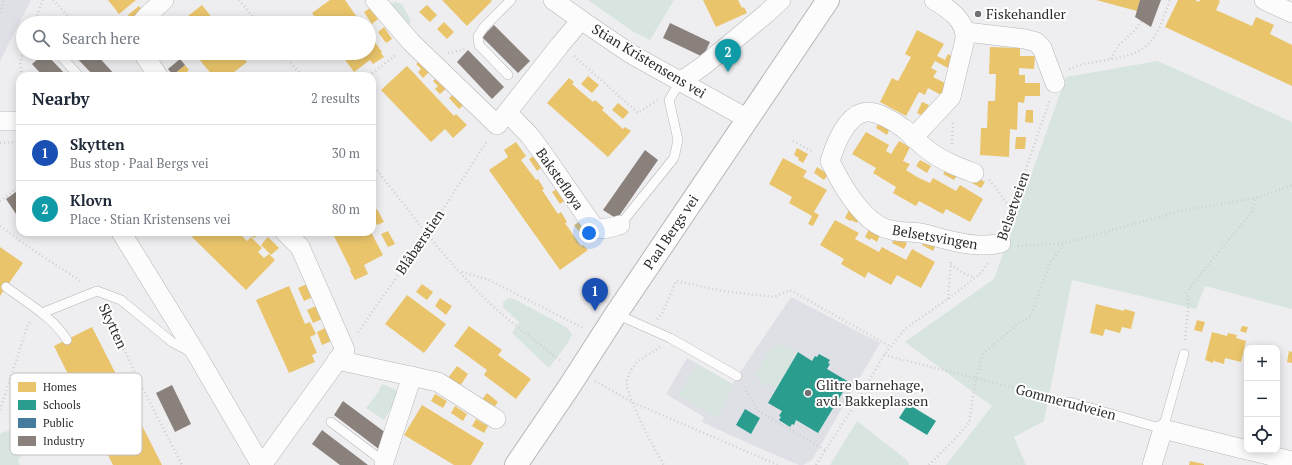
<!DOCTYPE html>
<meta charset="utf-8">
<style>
:root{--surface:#fff;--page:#f2f2f3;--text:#1f2937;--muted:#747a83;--line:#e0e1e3;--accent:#717173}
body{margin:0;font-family:"PT Serif",serif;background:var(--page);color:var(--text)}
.controls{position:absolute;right:12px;bottom:12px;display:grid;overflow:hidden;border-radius:8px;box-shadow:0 2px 10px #0003}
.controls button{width:36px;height:36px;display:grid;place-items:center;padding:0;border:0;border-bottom:1px solid var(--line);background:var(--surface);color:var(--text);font:20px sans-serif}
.you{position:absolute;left:589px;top:233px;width:14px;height:14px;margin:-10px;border:3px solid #fff;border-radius:50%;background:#1a73e8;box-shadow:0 0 0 6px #1a73e833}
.badge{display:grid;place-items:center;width:26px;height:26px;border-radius:50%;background:var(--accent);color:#fff;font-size:13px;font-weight:700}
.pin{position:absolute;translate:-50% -33px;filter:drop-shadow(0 1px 2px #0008)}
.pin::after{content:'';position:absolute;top:21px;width:14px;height:12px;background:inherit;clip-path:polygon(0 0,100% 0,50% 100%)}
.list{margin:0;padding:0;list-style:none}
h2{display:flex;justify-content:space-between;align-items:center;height:52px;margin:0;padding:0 16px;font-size:17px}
h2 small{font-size:13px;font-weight:400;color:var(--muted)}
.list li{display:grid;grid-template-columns:26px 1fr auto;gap:12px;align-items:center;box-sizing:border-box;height:56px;padding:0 16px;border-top:1px solid var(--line)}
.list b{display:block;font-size:15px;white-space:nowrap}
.list p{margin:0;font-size:13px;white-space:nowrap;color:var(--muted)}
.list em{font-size:13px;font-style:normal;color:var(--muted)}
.icon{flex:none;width:22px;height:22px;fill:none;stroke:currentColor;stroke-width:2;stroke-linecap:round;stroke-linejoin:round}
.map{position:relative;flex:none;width:1292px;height:465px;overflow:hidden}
.search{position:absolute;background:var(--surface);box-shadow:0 2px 10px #0003;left:16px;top:16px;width:360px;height:44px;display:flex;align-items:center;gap:10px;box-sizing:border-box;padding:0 14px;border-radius:22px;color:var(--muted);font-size:15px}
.panel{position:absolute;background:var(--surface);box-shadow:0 2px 10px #0003;left:16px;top:72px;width:360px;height:164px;border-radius:12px}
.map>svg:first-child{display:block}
.built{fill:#dfdfe6}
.green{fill:#d7e4df}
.homes{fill:#e9c46a}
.schools{fill:#2a9d8f}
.public{fill:#457b9d}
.industry{fill:#8a817c}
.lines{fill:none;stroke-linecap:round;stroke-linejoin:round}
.lane-casing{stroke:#b6b6b8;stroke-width:10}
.street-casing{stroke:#b6b6b8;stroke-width:20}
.secondary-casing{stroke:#b6b6b8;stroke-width:24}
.path{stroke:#cfcfd0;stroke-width:2.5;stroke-dasharray:1 3;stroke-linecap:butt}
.lane{stroke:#fcfcfd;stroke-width:9}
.street{stroke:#fcfcfd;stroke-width:19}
.secondary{stroke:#fcfcfd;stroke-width:22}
.poi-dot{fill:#717173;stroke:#fff;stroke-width:1.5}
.labels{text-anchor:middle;stroke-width:4;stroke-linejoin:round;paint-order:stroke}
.poi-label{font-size:14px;fill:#2d2d2f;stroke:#fff;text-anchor:start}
.street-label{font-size:14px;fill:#2d2d2f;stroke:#fff}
.key{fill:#fff;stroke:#c0c0c1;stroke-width:1}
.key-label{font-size:11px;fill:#2d2d2f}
</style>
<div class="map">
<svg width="1292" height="465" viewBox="0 0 1292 465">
<rect width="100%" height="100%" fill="#eeeef1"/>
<!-- built -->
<g class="built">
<polygon points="0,0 31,0 0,61"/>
<polygon points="791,297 880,343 812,460 803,465 799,465 752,445 702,422 704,417 666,394 687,358 732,384"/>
</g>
<!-- green -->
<g class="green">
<polygon points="588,0 674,0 650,40 632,31"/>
<polygon points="395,2 402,4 411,21 409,25 402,29 386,7"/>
<polygon points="1158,61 1292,122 1292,309 1205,286 1196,309 1072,280 1044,421 1014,437 1026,465 946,465 992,406 905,342 994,279 1066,77"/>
<polygon points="509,298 516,300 566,327 572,334 569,341 549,368 512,333 519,322 503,307 503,302"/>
<polygon points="783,344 798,352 777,388 770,384 766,387 755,375 771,348"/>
<polygon points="697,364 732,384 726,402 718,418 678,395"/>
<polygon points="383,384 400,392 384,420 366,408 380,390 379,389"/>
<polygon points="857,421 908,461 909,465 830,465"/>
<polygon points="11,430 20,436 24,448 18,461 20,465 0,465 0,435 1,433"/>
</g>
<!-- homes -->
<g class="homes">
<polygon points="108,0 136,0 119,14"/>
<polygon points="330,0 345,0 361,23 319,23 312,13"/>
<polygon points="442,0 491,0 492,1 467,26"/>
<polygon points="703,0 738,0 742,8 744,7 747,13 716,27"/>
<polygon points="1096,0 1140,0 1137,11"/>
<polygon points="1178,0 1195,0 1199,2 1200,0 1218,0 1220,1 1216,10 1252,26 1256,17 1274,25 1270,34 1292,45 1292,86 1165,27"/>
<polygon points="202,5 216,23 179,23"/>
<polygon points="427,5 437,15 430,22 419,12"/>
<polygon points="139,6 145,14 134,23 128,15"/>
<polygon points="370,8 378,19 372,24 364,12"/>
<polygon points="444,22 454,32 447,39 437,29"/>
<polygon points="384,27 392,39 386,43 378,32"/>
<polygon points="917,30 944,44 937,56 945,60 948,54 954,57 948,68 935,61 931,68 937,71 933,77 947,84 941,95 928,88 925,95 919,92 906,116 880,102 892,78 898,81 911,57 905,54"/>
<polygon points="369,34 382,52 381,53 384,57 373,64 370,60 354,72 340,53 369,53"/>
<polygon points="990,47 1020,48 1020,56 1035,56 1034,69 1019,68 1019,75 1025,75 1025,83 1040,83 1040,96 1025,96 1024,103 1018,102 1017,130 1010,129 1009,157 980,155 981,128 987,128 988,101 995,101 996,74 989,74"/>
<polygon points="161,53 173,53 166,58"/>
<polygon points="194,53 239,53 247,62 229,76 213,76"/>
<polygon points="422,59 432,69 423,78 418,72 421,69 416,64"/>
<polygon points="185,65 189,70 182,76 174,76 173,75"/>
<polygon points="407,66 454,116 456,114 467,125 453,138 445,129 431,142 381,90"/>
<polygon points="439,76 449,86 440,94 435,89 438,86 433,81"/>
<polygon points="588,76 599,85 592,93 581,84"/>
<polygon points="569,78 574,82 572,84 593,102 595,100 604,108 602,110 623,129 625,127 631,131 608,157 547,103"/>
<polygon points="455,93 465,104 459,109 449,98"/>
<polygon points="922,102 929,105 923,116 917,113"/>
<polygon points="618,103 629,112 623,119 612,110"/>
<polygon points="1026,110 1033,110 1033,123 1025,122"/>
<polygon points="879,122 890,128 887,135 876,128"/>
<polygon points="866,132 889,145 886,151 891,154 899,141 910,147 903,161 910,164 906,170 917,177 930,183 933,178 956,191 960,185 983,199 970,222 946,209 943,214 919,201 916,206 893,193 896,187 873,173 876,168 852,154"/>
<polygon points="1016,137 1026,137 1025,149 1015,149"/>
<polygon points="516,142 526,156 521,160 536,180 538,179 544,189 542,190 558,214 561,212 567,222 565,223 581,246 583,245 588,250 560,270 489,170 508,157 504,150"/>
<polygon points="797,148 808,154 803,163 798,160 799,158 794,155"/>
<polygon points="537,154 545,165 537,171 529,159"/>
<polygon points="783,158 807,171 803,177 827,190 814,212 819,215 813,226 808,224 812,216 789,203 792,197 769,184"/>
<polygon points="920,160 931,166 927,173 916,166"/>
<polygon points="817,167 828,174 824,180 814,173"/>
<polygon points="947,168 958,174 954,180 943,174"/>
<polygon points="974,176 985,182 981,188 970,182"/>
<polygon points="560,187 568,198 560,204 552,192"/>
<polygon points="377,209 384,222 377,225 374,219 372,220 372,212"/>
<polygon points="849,210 860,216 857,223 851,220 850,221 845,218"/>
<polygon points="583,220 591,231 583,237 574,225"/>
<polygon points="835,220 859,233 855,239 879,252 882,247 906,260 912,249 935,262 921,288 897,275 891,285 868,272 865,278 841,264 844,259 820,245"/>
<polygon points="869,229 880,235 877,242 871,238 870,240 865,237"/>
<polygon points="388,231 395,244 388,247 381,234"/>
<polygon points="198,232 244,232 241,235 247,241 251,237 262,248 258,252 264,258 269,254 275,260 246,290 192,237"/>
<polygon points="248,232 260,232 254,238"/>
<polygon points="332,232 371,232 383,255 364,265 368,274 355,280 350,271 351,270"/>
<polygon points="268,237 279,248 271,255 261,245"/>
<polygon points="896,237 907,243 904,249 892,243"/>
<polygon points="926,239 936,245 933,251 922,245"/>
<polygon points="0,247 23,263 0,296"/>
<polygon points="307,284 313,297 304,301 298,288"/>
<polygon points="422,284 433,292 427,300 416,292"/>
<polygon points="289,286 305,324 310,322 316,334 310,337 317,353 312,355 315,362 289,373 256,300"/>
<polygon points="407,295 446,324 424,353 385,324"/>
<polygon points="440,298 452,306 446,315 435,306"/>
<polygon points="1096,304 1124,311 1124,309 1135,312 1131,329 1122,327 1120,333 1105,329 1103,336 1090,333"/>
<polygon points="316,306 322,319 313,323 307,310"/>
<polygon points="1197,320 1205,322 1202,332 1194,330"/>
<polygon points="469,326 502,350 498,355 531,379 516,399 484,375 487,370 454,346"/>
<polygon points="1242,326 1248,327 1246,333 1240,331"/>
<polygon points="92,327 162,465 113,465 54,346"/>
<polygon points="325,328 331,341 322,345 317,332"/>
<polygon points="1212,332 1227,336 1228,333 1237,335 1236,338 1246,341 1241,362 1225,358 1224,364 1214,361 1215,356 1213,363 1205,360"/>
<polygon points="1289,351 1292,352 1292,363 1287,362"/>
<polygon points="457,366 468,374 460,386 448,378"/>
<polygon points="487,393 498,402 492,410 481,401"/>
<polygon points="435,394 447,401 443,408 431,401"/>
<polygon points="422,405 484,443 471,465 454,465 404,435"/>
<polygon points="455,406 467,414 463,421 451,413"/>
<polygon points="476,419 488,426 484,433 472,426"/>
<polygon points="1190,461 1204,464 1204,465 1189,465"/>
</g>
<!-- schools -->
<g class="schools">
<polygon points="798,352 812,361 815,356 817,357 819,354 830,360 828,363 830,364 827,369 849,382 818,433 796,420 794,425 792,424 790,427 779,420 781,417 779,416 782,411 768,403"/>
<polygon points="908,404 936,421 927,435 899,418"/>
<polygon points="745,409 760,418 751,434 736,425"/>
</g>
<!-- public -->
<polygon class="public" points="597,290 601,292 593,304 590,301"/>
<!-- industry -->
<g class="industry">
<polygon points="1140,0 1161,0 1151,27 1135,17"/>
<polygon points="670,23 710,42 703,57 663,38"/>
<polygon points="494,25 530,61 518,73 482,37"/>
<polygon points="468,50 504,87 492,99 457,62"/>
<polygon points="45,53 67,76 43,76 32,64"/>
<polygon points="72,53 95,53 116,76 94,76"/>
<polygon points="180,59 185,65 173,75 168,69"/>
<polygon points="645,150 658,160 617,219 603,210"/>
<polygon points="20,189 20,220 6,199"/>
<polygon points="172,385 191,424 175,432 156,393"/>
<polygon points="343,401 390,436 380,450 334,415"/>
<polygon points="322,430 368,465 340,465 312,444"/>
</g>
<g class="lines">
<!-- lane casing -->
<g class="lane-casing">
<g id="lane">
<polyline points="58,53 79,76"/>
<polyline points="508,75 479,45 478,36 484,27 511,0"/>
<polyline points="620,225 674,158 678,140 669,100 680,82"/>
<path d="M6,287C27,303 53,317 67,340"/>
<polyline points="42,313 97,291 121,300 172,342 191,352"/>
<polyline points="616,314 670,338 737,376"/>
<polyline points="1070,402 1163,429 1184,354"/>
<polyline points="331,422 384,462 383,464"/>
</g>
</g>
<!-- street casing -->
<g class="street-casing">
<g id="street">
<polyline points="375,0 411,42 497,125 560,45 581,20"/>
<polyline points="553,0 581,20 631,54 748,119"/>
<polyline points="1264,0 1292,13"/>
<polyline points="141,23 147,16 164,0"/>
<polyline points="966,32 1025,39 1036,42 1042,48 1055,83"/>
<polyline points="143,53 158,76"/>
<polyline points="680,82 703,66 767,13 781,0"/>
<path d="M508,113L530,136L544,155L593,226C601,232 611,227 620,225"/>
<polyline points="0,121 20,121"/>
<path d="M913,138L951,97L965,39C966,20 949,9 934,0"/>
<path d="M974,173C958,167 942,161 928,150C919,144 912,134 903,128C895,122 877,111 867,112C847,113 835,145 830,161C841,184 864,225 891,230C903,233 914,231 925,234C943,239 967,246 986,245C991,245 996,244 1001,243"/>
<polyline points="121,232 197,355 261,465"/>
<polyline points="337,360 438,382 496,419"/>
<polyline points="1248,450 1292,461"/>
<polyline points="384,462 412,376"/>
<polyline points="262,465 345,350 300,247 285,232"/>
<polyline points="1152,465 1163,429 1247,450"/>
</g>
</g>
<!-- secondary casing -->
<g class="secondary-casing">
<polyline id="secondary" points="516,465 569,387 616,314 828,0"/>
</g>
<!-- path -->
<g class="path">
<polyline points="53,0 75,23"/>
<polyline points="239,0 258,23"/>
<polyline points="0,13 4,0"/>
<polyline points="34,23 43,0"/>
<polyline points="283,53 302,76"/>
<polyline points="448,53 463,50 466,47"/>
<polyline points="574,56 638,113 657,100"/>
<polyline points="1111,59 1118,46 1134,31 1142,21"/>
<path d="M1069,69C1073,68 1077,66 1081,65C1104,58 1135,61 1152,40C1161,28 1165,13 1170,0"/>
<polyline points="22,76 20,62 23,53"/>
<polyline points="369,76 397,54"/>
<polyline points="793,141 814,152"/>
<polyline points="0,143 17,142"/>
<polyline points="952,144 953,123"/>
<path d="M372,164C407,208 440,253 479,293C504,318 534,340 561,361"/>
<polyline points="989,180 999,192 1011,210"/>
<polyline points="0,201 20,186"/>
<polyline points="0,226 27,246 82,282"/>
<polyline points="1006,227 1050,99"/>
<polyline points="1018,246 1066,243 1180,211 1256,198 1292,185"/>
<polyline points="951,264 963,273 975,278"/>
<polyline points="462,272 489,280 583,328"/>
<polyline points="948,299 951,260"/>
<polyline points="105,309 140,383 182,465"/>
<polyline points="657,319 662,314 676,281 723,291 774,297 790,290 891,347"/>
<polyline points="358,332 427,234 487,141"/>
<polyline points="1185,340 1189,299 1186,293 1206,267 1252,212 1256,198"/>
<polyline points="660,347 637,362 631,370 627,379 627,387 632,402 647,435 664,465"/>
<polyline points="884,355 1058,399"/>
<polyline points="595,381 632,402 778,465"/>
<polyline points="744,387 758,411 825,450"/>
<polyline points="0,410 28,324 32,321"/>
<polyline points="816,465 859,398 884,355 906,328 948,299 975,278 982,272 988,263"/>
<polyline points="929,465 954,440 969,423 976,378 983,354 1019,323 1031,316 1050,262 1065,243"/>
</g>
<!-- lane -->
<use href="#lane" class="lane"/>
<!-- street -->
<use href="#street" class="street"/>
<!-- secondary -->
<use href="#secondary" class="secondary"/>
</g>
<!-- markers -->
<g class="poi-dot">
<circle cx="978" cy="14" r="4"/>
<circle cx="808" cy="393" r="4"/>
</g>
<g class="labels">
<!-- poi labels -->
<g class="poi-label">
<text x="986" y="19">Fiskehandler</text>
<text x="816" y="390">Glitre barnehage,<tspan x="816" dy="16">avd. Bakkeplassen</tspan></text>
</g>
<!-- street labels -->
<g class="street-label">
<text transform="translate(649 61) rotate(31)" y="5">Stian Kristensens vei</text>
<text transform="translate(560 179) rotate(55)" y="5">Bakstefløya</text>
<text transform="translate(1013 206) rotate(-71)" y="5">Belsetveien</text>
<text transform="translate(671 232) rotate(-56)" y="5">Paal Bergs vei</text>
<text transform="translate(935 237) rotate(10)" y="5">Belsetsvingen</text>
<text transform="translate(420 242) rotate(-56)" y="5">Blåbærstien</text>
<text transform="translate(113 326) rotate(65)" y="5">Skytten</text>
<text transform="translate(1066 402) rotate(15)" y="5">Gommerudveien</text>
</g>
</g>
<!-- legend -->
<rect x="10" y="373" width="132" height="82" rx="6" class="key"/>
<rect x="18" y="382" width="18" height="10" fill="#e9c46a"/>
<rect x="18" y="400" width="18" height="10" fill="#2a9d8f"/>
<rect x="18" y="418" width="18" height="10" fill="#457b9d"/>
<rect x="18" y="436" width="18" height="10" fill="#8a817c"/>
<g class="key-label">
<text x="43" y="391">Homes</text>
<text x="43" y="409">Schools</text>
<text x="43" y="427">Public</text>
<text x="43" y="445">Industry</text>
</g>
</svg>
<div class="controls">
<button>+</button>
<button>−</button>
<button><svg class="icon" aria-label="locate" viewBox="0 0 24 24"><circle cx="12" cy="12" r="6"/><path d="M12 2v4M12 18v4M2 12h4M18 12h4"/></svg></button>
</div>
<div class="you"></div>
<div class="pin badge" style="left:595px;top:311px;background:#1a4fb4">1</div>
<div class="pin badge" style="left:728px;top:72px;background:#0f9aa8">2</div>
<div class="search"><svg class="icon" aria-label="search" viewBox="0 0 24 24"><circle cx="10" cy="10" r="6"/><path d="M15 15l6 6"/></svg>Search here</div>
<section class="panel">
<h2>Nearby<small>2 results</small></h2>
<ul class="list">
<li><span class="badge" style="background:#1a4fb4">1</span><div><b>Skytten</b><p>Bus stop · Paal Bergs vei</p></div><em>30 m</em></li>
<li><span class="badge" style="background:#0f9aa8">2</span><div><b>Klovn</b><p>Place · Stian Kristensens vei</p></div><em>80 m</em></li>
</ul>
</section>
</div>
